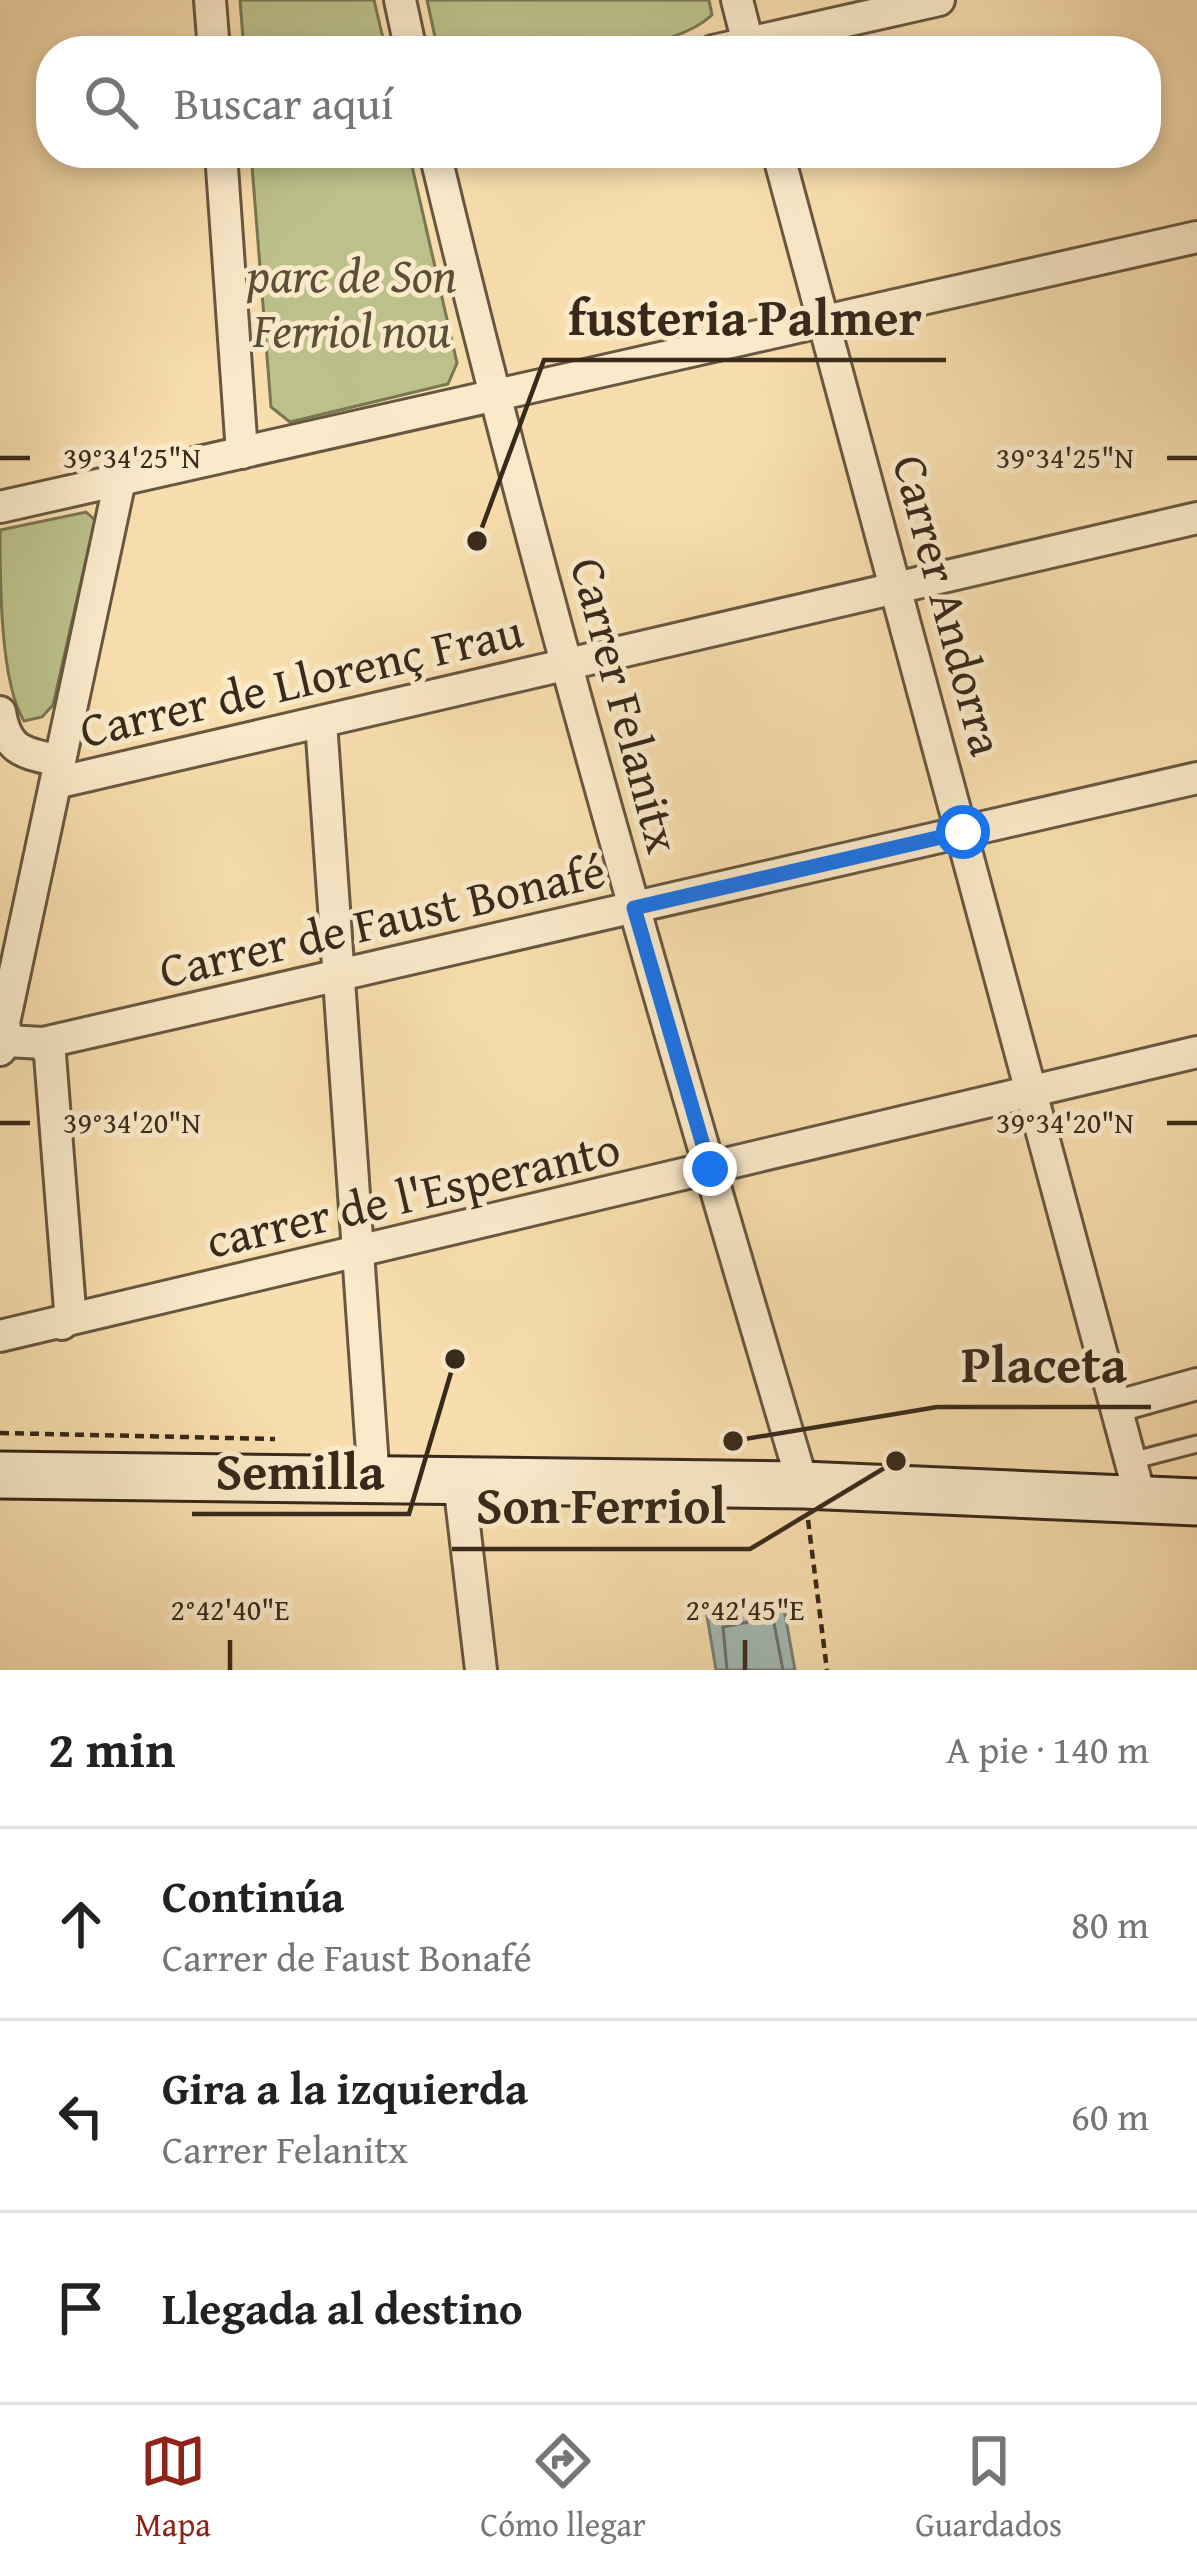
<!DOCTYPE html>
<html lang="es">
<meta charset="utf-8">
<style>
:root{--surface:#fff;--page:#f6f6f6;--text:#222;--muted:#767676;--line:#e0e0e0;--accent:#8f2418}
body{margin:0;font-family:"Gentium Book Plus",serif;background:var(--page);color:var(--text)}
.stop{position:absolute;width:36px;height:36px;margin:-27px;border:9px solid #1a73e8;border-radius:50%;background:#fff}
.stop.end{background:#1a73e8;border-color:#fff;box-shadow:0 3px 12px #0008}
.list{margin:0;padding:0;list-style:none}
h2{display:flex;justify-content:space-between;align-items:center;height:156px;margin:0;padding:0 48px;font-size:51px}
h2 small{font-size:39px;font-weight:400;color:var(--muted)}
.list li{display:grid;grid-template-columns:78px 1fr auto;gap:36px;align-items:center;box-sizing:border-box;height:192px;padding:0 48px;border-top:3px solid var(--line)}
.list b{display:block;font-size:45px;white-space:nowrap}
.list p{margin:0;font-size:39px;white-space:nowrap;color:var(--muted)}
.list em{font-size:39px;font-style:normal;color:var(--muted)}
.icon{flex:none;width:66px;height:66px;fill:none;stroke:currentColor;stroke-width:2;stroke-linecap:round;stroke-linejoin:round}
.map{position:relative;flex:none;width:1197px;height:1670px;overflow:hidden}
.search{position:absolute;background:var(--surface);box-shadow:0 6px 18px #0003;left:36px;right:36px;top:36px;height:132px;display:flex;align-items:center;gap:30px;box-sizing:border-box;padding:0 42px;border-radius:48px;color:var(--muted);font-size:45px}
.sheet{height:732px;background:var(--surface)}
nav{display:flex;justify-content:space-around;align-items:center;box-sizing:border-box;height:168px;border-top:3px solid var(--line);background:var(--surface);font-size:33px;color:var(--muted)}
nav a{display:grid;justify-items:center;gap:6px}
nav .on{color:var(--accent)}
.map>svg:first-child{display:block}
.green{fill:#bcc18b;stroke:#7a7653;stroke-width:3}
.water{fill:#a2bab5;stroke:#788077;stroke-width:3}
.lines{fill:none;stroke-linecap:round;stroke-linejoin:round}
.shore{stroke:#6d7268;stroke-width:3}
.lane-casing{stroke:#685740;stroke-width:21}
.street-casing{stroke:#685740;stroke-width:36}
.secondary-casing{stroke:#382a1b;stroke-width:51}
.path{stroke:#382a1b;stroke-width:4.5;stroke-dasharray:9 6;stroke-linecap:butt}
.lane{stroke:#faeaca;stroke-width:15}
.street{stroke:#faeaca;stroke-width:30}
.secondary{stroke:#faeaca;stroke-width:45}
.route{stroke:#1a73e8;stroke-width:15}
.ticks{fill:none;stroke:#382a1b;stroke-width:4.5}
.labels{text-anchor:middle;stroke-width:10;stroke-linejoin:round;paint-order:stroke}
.park-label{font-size:48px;font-style:italic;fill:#595037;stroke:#faeaca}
.street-label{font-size:48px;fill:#382a1b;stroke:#faeaca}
.ticks-label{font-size:30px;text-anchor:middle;fill:#382a1b;stroke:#faeaca;stroke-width:10;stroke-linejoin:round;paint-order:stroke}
.leader{fill:none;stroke:#382a1b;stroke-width:4.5}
.callout-dot{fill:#382a1b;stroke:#faeaca;stroke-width:4.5}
.callout-label{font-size:51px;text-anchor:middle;font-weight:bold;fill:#382a1b;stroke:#faeaca;stroke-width:10;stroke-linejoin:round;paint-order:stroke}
</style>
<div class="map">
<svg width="1197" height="1670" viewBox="0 0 1197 1670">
<rect width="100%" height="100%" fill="#f8deae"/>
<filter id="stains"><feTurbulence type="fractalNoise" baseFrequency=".00167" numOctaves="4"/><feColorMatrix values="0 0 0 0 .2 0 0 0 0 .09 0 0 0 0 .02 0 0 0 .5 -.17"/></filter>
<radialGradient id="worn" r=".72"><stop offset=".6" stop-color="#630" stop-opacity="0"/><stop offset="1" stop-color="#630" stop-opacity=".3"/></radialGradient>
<!-- green -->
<g class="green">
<polygon points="240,0 374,0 386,51 244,51"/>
<path d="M427,0H709L712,15C660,64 509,51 438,51Z"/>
<polygon points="251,153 409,153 457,363 448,384 290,422 271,407"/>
<path d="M86,512L95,520L53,705L42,717L24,721C0,682 0,581 0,530Z"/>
</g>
<!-- water -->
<polygon class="water" points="783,1603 795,1670 716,1670 707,1616"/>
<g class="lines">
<!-- shore -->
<polyline class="shore" points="727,1670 723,1627 769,1618 774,1623 783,1670"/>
<!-- lane casing -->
<g class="lane-casing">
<polyline id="lane" points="1131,1461 1197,1444"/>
</g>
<!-- street casing -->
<g class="street-casing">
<g id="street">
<polyline points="210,0 214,51"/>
<polyline points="400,0 411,51"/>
<polyline points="737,0 750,51"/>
<polyline points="713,51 939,0"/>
<polyline points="221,153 242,453"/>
<path d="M435,153C542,601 672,1044 803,1485"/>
<polyline points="778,153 1141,1500"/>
<polyline points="0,507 1197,237"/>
<path d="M0,712C7,752 24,753 60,761"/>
<polyline points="321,722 374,1481"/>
<polyline points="56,783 1197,518"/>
<polyline points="7,1041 43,1043 1197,778"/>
<polyline points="43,1043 50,1055 69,1297 70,1311 62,1324"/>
<polyline points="0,1050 7,1041 4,1023 120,480"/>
<polyline points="0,1336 1197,1052"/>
<polyline points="1118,1406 1197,1384"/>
<polyline points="459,1482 481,1670"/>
</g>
</g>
<!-- secondary casing -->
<g class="secondary-casing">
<polyline id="secondary" points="0,1475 803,1485 1197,1502"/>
</g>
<!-- path -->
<g class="path">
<polyline points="0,1433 275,1439"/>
<polyline points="808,1520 827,1670"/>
</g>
<!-- lane -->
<use href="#lane" class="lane"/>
<!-- street -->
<use href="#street" class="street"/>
<!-- secondary -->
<use href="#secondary" class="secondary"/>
</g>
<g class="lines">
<!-- route -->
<polyline class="route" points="710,1169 634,908 963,832"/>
</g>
<!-- ticks -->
<path class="ticks" d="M0,458H30M1167,458H1197M0,1123H30M1167,1123H1197M230,1640V1670M745,1640V1670"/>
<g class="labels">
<!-- park labels -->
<g class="park-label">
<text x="352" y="292">parc de Son<tspan x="352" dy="55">Ferriol nou</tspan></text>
</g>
<!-- street labels -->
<g class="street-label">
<text transform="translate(949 605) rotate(75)" y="17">Carrer Andorra</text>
<text transform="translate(301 680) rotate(-13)" y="17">Carrer de Llorenç Frau</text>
<text transform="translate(626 705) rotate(75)" y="17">Carrer Felanitx</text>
<text transform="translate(382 920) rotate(-13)" y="17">Carrer de Faust Bonafé</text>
<text transform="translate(413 1194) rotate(-13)" y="17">carrer de l'Esperanto</text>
</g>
</g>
<g class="ticks-label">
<text x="132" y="468">39°34'25"N</text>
<text x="1065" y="468">39°34'25"N</text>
<text x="132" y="1133">39°34'20"N</text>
<text x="1065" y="1133">39°34'20"N</text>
<text x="230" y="1620">2°42'40"E</text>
<text x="745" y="1620">2°42'45"E</text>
</g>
<!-- callouts -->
<path class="leader" d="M477 541L544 360H946M733 1441L937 1407H1151M455 1359L409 1514H192M896 1461L750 1549H452"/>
<g class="callout-dot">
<circle cx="477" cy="541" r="12"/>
<circle cx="733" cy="1441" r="12"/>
<circle cx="455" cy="1359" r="12"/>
<circle cx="896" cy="1461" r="12"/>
</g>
<g class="callout-label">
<text x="745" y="335">fusteria Palmer</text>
<text x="1044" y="1382">Placeta</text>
<text x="300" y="1489">Semilla</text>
<text x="601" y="1523">Son Ferriol</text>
</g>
<rect width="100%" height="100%" filter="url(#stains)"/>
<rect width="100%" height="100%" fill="url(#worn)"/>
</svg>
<div class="stop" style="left:963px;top:832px"></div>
<div class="stop end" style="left:710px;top:1169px"></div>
<div class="search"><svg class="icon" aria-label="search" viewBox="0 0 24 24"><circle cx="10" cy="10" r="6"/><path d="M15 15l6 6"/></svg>Buscar aquí</div>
</div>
<section class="sheet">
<h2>2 min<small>A pie · 140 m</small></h2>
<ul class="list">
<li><svg class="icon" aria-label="ahead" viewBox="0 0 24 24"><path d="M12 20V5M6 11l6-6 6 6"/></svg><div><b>Continúa</b><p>Carrer de Faust Bonafé</p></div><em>80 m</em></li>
<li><svg class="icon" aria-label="left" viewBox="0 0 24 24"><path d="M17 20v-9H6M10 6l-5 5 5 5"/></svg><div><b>Gira a la izquierda</b><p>Carrer Felanitx</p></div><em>60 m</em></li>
<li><svg class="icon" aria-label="arrive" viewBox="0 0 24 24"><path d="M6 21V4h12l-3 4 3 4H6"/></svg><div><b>Llegada al destino</b></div></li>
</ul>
</section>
<nav>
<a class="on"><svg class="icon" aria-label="map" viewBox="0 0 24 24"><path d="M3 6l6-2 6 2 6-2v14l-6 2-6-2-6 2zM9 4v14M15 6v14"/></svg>Mapa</a>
<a><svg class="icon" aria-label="directions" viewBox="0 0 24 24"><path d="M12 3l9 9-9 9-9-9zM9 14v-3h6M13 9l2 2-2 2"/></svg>Cómo llegar</a>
<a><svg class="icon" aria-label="saved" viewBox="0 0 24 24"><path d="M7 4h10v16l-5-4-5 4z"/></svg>Guardados</a>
</nav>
